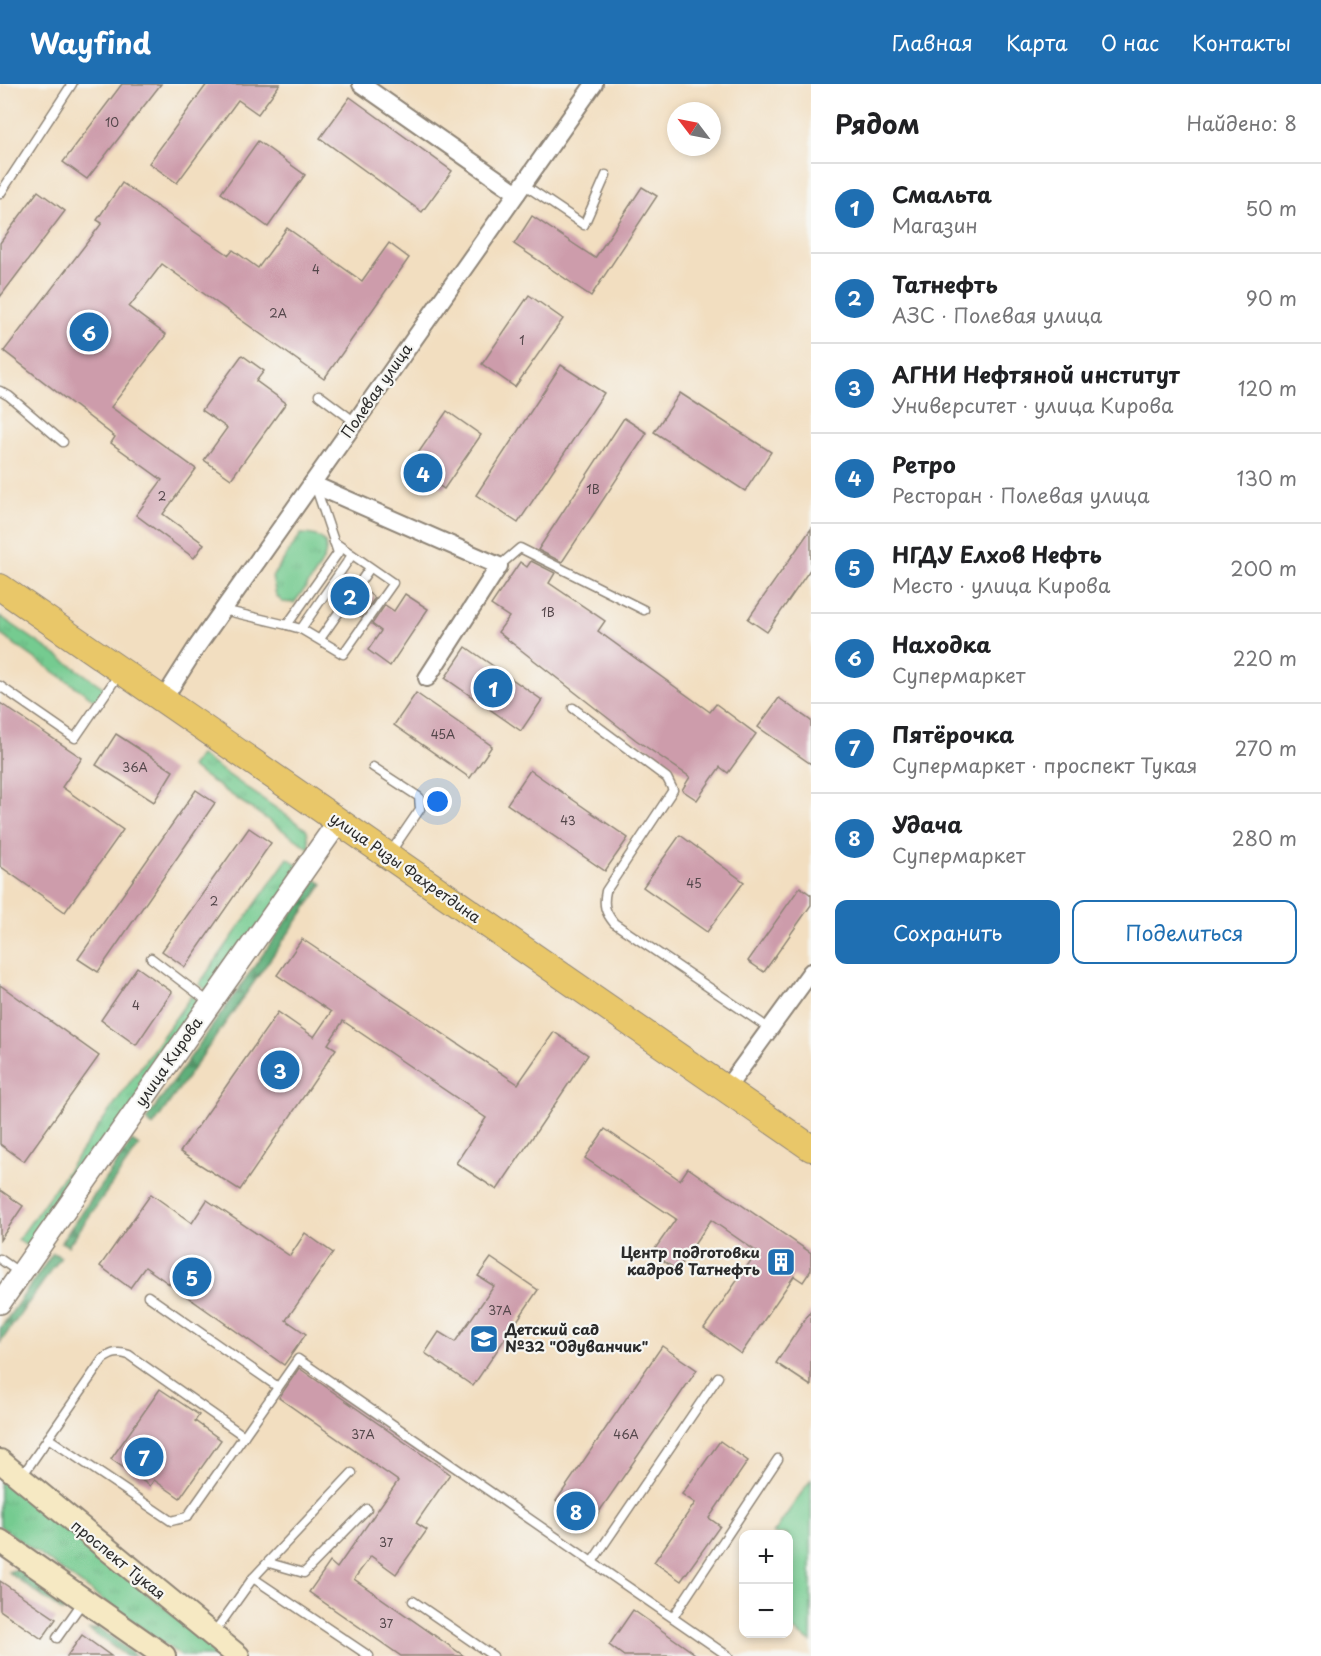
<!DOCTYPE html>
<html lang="ru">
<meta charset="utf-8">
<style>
:root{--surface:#fff;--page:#f2f2f2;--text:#202124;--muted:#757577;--line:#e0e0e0;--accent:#1f6fb2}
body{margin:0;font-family:"Playpen Sans",sans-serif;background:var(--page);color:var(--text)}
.controls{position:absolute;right:18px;bottom:18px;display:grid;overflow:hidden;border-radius:12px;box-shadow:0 3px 9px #0003}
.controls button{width:54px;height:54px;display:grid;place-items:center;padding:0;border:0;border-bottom:2px solid var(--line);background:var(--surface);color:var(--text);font:30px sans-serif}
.compass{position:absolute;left:667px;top:18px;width:54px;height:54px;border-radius:50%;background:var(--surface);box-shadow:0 3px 9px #0003;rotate:302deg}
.you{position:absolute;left:438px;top:718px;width:21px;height:21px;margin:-15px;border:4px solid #fff;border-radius:50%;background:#1a73e8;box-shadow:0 0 0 9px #1a73e833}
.badge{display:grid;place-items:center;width:39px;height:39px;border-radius:50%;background:var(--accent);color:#fff;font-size:20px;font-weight:700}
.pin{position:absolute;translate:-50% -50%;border:3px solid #fff;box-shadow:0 2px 6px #0006}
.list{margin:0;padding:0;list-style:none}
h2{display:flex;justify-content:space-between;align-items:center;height:78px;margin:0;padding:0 24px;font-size:26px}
h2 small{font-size:20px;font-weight:400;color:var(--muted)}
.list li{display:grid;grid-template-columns:39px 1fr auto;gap:18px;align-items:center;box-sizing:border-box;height:90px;padding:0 24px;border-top:2px solid var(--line)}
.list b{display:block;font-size:22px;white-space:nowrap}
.list p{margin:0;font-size:20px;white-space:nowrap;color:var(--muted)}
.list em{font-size:20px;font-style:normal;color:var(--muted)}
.actions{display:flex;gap:12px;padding:18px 24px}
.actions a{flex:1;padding:14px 0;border:2px solid var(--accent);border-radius:12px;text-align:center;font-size:21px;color:var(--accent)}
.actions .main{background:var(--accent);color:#fff}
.map{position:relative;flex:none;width:811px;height:1572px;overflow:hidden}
header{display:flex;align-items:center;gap:36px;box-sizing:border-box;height:84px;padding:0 30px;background:var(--accent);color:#fff}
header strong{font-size:28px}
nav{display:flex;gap:33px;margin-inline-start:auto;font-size:21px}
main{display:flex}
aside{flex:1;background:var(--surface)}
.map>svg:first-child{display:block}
.grass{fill:url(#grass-tufts);stroke:#507b5e;stroke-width:1.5}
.forest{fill:url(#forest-firs);stroke:#456d52;stroke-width:1.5}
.green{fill:#74cb90;stroke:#507b5e;stroke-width:1.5}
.building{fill:#cd9cab}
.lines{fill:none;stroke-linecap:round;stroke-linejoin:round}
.service-casing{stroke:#8e8476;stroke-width:11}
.minor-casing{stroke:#8e8476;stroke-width:20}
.tertiary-casing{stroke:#8e8476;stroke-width:24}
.secondary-casing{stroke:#8e8476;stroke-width:26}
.primary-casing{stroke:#8e8476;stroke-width:28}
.service{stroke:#fff;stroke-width:8}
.minor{stroke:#fff;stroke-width:16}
.tertiary{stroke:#fff;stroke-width:21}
.secondary{stroke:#f6e9c3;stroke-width:22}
.primary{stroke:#e9c769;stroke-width:26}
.labels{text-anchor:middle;stroke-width:4.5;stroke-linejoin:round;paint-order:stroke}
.number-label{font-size:12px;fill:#54474b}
.street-label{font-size:15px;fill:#2b2b2b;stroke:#f6f6f2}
.poi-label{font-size:15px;font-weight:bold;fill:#2b2b2b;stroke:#f6f6f2;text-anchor:end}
</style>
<header>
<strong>Wayfind</strong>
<nav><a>Главная</a><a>Карта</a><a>О нас</a><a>Контакты</a></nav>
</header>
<main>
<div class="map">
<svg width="811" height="1572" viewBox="0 0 811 1572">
<defs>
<pattern id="grass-tufts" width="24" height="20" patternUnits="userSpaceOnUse" patternTransform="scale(1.5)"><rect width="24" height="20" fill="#74cb90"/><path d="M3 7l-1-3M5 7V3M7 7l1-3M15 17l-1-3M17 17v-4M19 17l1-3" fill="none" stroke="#65ae7c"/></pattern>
<pattern id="forest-firs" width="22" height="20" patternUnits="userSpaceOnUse" patternTransform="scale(1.5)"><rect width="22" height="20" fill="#5faf7a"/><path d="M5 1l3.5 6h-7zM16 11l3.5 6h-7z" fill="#4f8f64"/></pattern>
</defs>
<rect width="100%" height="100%" fill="#f6f6f2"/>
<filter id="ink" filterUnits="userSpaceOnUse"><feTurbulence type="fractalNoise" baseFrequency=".0167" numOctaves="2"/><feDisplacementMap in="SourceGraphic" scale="12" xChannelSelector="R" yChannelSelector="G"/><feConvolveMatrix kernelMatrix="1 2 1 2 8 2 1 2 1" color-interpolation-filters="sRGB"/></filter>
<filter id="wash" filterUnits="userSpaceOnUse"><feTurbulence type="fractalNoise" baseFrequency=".008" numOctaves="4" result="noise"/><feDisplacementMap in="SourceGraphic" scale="24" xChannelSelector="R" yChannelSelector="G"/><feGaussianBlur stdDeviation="1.35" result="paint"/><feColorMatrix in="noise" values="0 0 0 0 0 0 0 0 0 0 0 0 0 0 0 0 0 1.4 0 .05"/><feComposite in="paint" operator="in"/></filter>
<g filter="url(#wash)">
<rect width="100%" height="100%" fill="#f2dec0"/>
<!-- grass -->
<g class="grass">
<path d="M301,450C354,450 309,498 294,519L282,518L276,511L272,493Z"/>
<polygon points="0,532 107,606 99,619 0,550"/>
<polygon points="200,671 307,746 310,765 191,683"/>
<polygon points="288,774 304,786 215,913 199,900"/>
<polygon points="191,912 207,924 36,1168 18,1156"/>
<polygon points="0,1390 224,1572 181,1572 0,1442"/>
</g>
<!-- forest -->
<g class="forest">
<polygon points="316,795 323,800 153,1042 146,1036"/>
<polygon points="132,1057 139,1062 68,1162 61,1158"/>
<polygon points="53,1169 61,1173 0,1259 0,1245"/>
<polygon points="17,1485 66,1518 63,1528 8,1488"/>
<polygon points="100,1544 136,1572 126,1572 89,1546"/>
</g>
<!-- green -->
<polygon class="green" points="811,1395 811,1558 789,1543 788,1450 773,1450"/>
<g id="blocks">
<!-- building -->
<g class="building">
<polygon points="122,0 161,0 87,95 63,78"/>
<polygon points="207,0 280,0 258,30 238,16 177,99 149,79"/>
<polygon points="350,13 452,87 422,128 320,54"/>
<polygon points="258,57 305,91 268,143 221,109"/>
<polygon points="122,99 229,171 233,166 258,184 287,144 362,197 389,159 409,174 324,295 162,180 129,223 166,251 111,323 196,385 163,430 204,460 194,474 136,431 162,396 111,359 115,353 4,267 102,139 97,136"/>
<polygon points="642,103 657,112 591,212 514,160 532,132 595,174"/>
<polygon points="38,107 65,127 0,213 0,159"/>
<polygon points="529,211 563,235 515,303 482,280"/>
<polygon points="242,271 264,287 256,297 286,319 231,395 204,376 227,344 202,326"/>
<polygon points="561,281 604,309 518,439 476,411"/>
<polygon points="680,309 771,368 745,407 654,348"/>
<polygon points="447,327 481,351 444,405 410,381"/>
<polygon points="624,334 647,349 562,478 538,466"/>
<polygon points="811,445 811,484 767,548 748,535"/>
<polygon points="531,477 555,489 549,499 605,537 598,547 710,628 716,620 756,650 728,689 720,683 697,716 682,706 690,693 636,656 498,548 509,533 491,521 520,478 527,483"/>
<polygon points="345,493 352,498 339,517 331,512"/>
<polygon points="363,505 375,514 361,533 349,525"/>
<polygon points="405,510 428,525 390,582 368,566 381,547 372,540 385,521 394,527"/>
<polygon points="466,563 542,616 521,647 445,594"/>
<polygon points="416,609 492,662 470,694 394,641"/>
<polygon points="779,614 811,637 811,680 758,643"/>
<polygon points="0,619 82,674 62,703 123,746 65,828 0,782"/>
<polygon points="116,650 173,687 154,718 96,681"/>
<polygon points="530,686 628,754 605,787 507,720"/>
<polygon points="196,706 215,719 98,888 78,875"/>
<polygon points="249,744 271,759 185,883 162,867"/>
<polygon points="680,751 744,798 707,848 643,803"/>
<polygon points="800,803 811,811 811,821 764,888 748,877"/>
<polygon points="302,855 518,1000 554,948 588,971 497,1106 456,1079 486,1034 343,937 328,960 336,965 240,1106 180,1068 278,928 314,953 331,928 277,891"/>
<polygon points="137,883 172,908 136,961 101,936"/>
<polygon points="0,901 99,972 24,1077 0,1060"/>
<polygon points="605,1045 680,1096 688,1084 811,1169 811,1186 803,1198 794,1192 741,1270 704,1244 757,1168 711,1136 677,1186 652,1169 676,1135 585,1074"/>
<polygon points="0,1106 23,1122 0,1156"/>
<polygon points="151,1110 192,1139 207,1116 290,1172 305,1149 333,1169 286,1236 306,1250 284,1281 145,1183 130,1204 100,1182"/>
<polygon points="491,1174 538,1206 473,1302 425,1269 439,1248 455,1258 494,1202 478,1192"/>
<polygon points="811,1226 811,1302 776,1279"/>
<polygon points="662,1262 697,1286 590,1441 556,1417"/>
<polygon points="299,1284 450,1390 416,1439 427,1446 396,1490 371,1472 354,1495 464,1572 401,1572 309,1508 330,1478 337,1484 398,1397 279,1314"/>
<polygon points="160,1305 199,1331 195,1337 221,1356 180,1414 154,1396 150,1402 111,1375"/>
<polygon points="720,1357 748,1377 709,1434 720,1442 681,1497 654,1478 695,1419 682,1410"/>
<polygon points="0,1497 56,1535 42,1555 0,1526"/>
<polygon points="633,1526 698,1572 624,1572 609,1561"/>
<polygon points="82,1551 111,1572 67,1572"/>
</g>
</g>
</g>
<g filter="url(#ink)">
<use href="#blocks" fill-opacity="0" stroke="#8e8476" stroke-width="1.5"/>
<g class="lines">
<!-- service casing -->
<g class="service-casing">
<g id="service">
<polyline points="523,100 584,141 606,91"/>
<polyline points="0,110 72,0"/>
<polyline points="0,307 9,312 63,358"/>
<polyline points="319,311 355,338"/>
<polyline points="499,482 520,464 644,526"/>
<polyline points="223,526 287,541 338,469 316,404"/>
<polyline points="287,541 301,545 343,570 393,499 334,458"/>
<polyline points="301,545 352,471"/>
<polyline points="320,555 370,484"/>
<polyline points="0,602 75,654 119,590"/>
<path d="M573,624L667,694L673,706L606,807C603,821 605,828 614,839L770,945"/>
<polyline points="373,683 419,713 420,725 390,769"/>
<polyline points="151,874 210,919"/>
<polyline points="0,1175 20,1189"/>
<polyline points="148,1212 278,1303"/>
<polyline points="48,1354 171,1437 187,1433 244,1352"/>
<path d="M22,1392L103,1275C112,1269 118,1267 129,1271L244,1352L298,1275L728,1572"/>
<polyline points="592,1478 718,1293"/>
<polyline points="269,1479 304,1489 367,1425"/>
<polyline points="253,1494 369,1572"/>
<polyline points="413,1517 493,1572"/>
<polyline points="673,1533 778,1375"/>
<polyline points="213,1550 253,1494 352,1389"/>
<polyline points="57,1554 84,1516"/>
</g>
</g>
<!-- minor casing -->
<g class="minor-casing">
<g id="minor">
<polyline points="361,0 517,109"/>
<polyline points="312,400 499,482 427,594"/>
<polyline points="163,616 196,564 594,0"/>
<polyline points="726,1005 811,888"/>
</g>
</g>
<!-- tertiary casing -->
<g class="tertiary-casing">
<polyline id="tertiary" points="0,1219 338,738"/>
</g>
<!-- secondary casing -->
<g class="secondary-casing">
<g id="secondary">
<polyline points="0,1377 238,1572"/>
<polyline points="0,1457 164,1572"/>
</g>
</g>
<!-- primary casing -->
<g class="primary-casing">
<polyline id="primary" points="0,503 811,1064"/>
</g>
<!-- service -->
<use href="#service" class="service"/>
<!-- minor -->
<use href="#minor" class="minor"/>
<!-- tertiary -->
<use href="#tertiary" class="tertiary"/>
<!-- secondary -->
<use href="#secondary" class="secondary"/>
<!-- primary -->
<use href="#primary" class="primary"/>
</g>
</g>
<!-- icons -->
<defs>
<g id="building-square" transform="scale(1.5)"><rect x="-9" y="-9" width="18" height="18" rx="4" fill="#1f6fb2" stroke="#f6f6f2"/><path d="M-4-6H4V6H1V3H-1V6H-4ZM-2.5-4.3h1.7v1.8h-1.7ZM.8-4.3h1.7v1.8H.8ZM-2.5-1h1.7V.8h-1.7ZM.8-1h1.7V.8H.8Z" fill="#fff"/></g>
<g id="school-square" transform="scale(1.5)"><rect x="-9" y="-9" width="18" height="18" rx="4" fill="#1f6fb2" stroke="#f6f6f2"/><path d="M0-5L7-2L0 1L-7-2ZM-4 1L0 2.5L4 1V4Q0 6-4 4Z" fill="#fff"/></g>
</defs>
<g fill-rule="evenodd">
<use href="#building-square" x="781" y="1178"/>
<use href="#school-square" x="484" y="1255"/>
</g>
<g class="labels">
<!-- number labels -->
<g class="number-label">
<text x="112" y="43">10</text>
<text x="316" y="190">4</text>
<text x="278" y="234">2А</text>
<text x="522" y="261">1</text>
<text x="593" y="410">1В</text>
<text x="162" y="417">2</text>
<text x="548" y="533">1В</text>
<text x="443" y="655">45А</text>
<text x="135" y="688">36А</text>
<text x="568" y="741">43</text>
<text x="694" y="804">45</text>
<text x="214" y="822">2</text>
<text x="136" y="926">4</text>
<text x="500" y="1231">37А</text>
<text x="363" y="1355">37А</text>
<text x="626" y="1355">46А</text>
<text x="386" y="1463">37</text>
<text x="386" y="1544">37</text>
</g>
<!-- street labels -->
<g class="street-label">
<text transform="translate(377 307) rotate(-55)" y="5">Полевая улица</text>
<text transform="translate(405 784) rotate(35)" y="5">улица Ризы Фахретдина</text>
<text transform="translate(169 978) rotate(-55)" y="5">улица Кирова</text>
<text transform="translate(118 1476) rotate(39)" y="5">проспект Тукая</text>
</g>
<!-- poi labels -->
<g class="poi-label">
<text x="760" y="1174">Центр подготовки<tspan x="760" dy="17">кадров Татнефть</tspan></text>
<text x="505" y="1251" text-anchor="start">Детский сад<tspan x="505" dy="17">№32 "Одуванчик"</tspan></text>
</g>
</g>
</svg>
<div class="controls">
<button>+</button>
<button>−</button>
</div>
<svg class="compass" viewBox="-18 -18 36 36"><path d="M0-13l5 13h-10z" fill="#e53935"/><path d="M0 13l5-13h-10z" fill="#757577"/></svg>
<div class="you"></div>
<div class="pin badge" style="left:493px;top:604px">1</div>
<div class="pin badge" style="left:350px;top:512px">2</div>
<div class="pin badge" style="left:280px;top:986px">3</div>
<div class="pin badge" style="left:423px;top:389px">4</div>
<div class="pin badge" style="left:192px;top:1193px">5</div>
<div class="pin badge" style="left:89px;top:248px">6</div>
<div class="pin badge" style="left:144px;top:1373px">7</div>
<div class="pin badge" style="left:576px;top:1427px">8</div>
</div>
<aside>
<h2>Рядом<small>Найдено: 8</small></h2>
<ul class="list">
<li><span class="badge">1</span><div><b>Смальта</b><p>Магазин</p></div><em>50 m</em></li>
<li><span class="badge">2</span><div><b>Татнефть</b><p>АЗС · Полевая улица</p></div><em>90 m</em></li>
<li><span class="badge">3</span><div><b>АГНИ Нефтяной институт</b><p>Университет · улица Кирова</p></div><em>120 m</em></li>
<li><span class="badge">4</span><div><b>Ретро</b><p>Ресторан · Полевая улица</p></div><em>130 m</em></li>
<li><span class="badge">5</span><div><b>НГДУ Елхов Нефть</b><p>Место · улица Кирова</p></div><em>200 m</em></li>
<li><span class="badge">6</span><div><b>Находка</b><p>Супермаркет</p></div><em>220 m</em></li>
<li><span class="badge">7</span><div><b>Пятёрочка</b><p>Супермаркет · проспект Тукая</p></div><em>270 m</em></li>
<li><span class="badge">8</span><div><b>Удача</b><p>Супермаркет</p></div><em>280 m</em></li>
</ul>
<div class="actions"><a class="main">Сохранить</a><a>Поделиться</a></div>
</aside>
</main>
